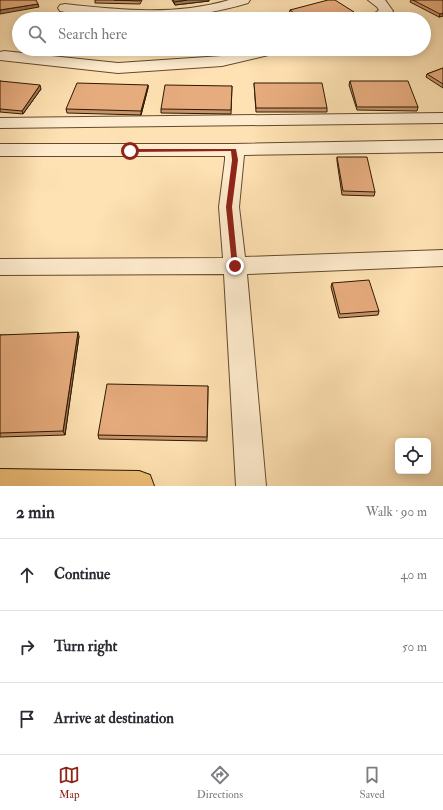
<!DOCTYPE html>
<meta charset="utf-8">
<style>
:root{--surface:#fff;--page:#f7f7f7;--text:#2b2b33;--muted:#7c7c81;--line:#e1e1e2;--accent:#8f2418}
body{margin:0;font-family:"IM FELL Double Pica",serif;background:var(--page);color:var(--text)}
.controls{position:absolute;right:12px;bottom:12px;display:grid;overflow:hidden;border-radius:6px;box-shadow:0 2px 10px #0003}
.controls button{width:36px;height:36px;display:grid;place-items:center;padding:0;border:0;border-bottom:1px solid var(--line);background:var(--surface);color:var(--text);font:20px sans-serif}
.stop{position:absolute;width:12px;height:12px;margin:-9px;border:3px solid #8f2418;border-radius:50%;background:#fff}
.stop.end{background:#8f2418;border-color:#fff;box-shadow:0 1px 4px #0008}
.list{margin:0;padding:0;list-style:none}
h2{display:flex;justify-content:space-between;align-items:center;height:52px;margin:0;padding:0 16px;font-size:17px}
h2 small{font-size:13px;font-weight:400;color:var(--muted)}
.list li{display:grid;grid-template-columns:26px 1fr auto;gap:12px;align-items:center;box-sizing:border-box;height:72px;padding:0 16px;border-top:1px solid var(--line)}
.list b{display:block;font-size:15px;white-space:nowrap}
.list em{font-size:13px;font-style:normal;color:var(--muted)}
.icon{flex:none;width:22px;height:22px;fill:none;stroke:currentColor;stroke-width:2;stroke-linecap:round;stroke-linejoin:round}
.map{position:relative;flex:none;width:443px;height:486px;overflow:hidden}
.search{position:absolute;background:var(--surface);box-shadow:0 2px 10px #0003;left:12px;right:12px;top:12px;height:44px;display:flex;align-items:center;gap:10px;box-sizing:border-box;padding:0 14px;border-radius:22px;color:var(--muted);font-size:15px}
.sheet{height:268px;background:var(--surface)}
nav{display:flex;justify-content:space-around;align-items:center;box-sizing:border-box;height:56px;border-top:1px solid var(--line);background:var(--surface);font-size:11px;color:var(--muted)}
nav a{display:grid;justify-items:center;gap:2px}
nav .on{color:var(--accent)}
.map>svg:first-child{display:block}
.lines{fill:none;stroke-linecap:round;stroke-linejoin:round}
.minor-casing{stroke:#624b2d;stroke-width:2}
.major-casing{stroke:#2e1900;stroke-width:2}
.minor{fill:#ffecce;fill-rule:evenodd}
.major{fill:#f0c17a;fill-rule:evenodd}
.wall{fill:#c7946c;stroke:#2e1900}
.shaded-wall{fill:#a27858;stroke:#2e1900}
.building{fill:#e7ac7e;stroke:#2e1900}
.route{fill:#8f2418}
</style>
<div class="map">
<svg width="443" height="486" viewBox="0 0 443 486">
<rect width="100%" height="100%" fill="#ffe2b3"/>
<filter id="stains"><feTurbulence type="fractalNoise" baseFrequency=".005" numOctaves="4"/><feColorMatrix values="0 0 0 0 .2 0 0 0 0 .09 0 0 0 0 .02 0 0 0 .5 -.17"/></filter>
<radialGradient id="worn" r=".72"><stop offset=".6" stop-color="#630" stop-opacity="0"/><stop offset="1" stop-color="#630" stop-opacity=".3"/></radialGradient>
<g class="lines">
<!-- minor casing -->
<g class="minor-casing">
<g id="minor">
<path d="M229,0H250L248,3C199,18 151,20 100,16C87,15 73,14 60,11L58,8L60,5L65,4C119,10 176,16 229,0Z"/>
<path d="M368,0H385L393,11L386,19H366C369,15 375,14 379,10L377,7Z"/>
<polygon points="255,49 284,49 281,52 222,66 118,73 0,60 0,52 4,51 118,63 222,56"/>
<polygon points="443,113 443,123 0,128 0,118"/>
<polygon points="443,140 443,152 244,155 239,207 245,257 443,250 443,266 247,274 266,486 236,486 224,274 0,275 0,259 223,258 219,207 225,160 225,156 0,156 0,144 234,144"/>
</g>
</g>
<!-- major casing -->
<g class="major-casing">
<polygon id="major" points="0,469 139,471 150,475 154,486 0,486"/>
</g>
<!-- minor -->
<use href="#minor" class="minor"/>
<!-- major -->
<use href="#major" class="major"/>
</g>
<!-- wall -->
<g class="wall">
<polygon points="95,0 142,0 140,4 95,3"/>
<polygon points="172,0 209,0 209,1 175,5"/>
<polygon points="411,0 443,0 443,16 439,17 410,2"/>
<polygon points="290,10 354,12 354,15 341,19 297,19 289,14"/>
<polygon points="50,49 105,49 102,54 51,51"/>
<polygon points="146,49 199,49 199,52 146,55"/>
<polygon points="443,68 443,88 426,77 427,74"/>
<polygon points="0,81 41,89 23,114 0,112"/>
<polygon points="350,81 418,107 417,111 357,110 349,85"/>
<polygon points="254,83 327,108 327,112 256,112"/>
<polygon points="148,85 148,88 141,115 67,113 66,109"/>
<polygon points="232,86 231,114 161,113 161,109"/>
<polygon points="337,157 375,192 374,196 342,195 337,161"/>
<polygon points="332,283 379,311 378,315 339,318 331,287"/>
<polygon points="0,335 79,336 65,435 0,437"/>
<polygon points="208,386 207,441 99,439 98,435"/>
</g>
<!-- shaded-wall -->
<g class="shaded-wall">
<polygon points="187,0 209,0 209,1 175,5 174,2"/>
<polygon points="38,4 39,7 0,14 0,10"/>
<polygon points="354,12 354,15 341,19 329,19"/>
<polygon points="443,13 443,16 439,17 440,14"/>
<polygon points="102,49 105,49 102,54"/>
<polygon points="40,85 41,89 23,114 22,111"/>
<polygon points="148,85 148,88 141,115 141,111"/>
<polygon points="78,332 79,336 65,435 63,431"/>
</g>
<!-- building -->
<g class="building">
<polygon points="0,0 36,0 38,4 0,10"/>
<polygon points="114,0 140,0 140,1"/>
<polygon points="173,0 187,0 174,2"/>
<polygon points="328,0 335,0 354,12 329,19 302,19 290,10"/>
<polygon points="413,0 443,0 443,13 440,14"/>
<polygon points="267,17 268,19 254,19"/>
<polygon points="74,49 102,49 102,50"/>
<polygon points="146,49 188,49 146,52"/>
<polygon points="443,68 443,84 427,74"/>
<polygon points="0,81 40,85 22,111 0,109"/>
<polygon points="350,81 408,81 418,107 357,107"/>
<polygon points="77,83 148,85 141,111 66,109"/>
<polygon points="254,83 322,83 327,108 256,108"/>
<polygon points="165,85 232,86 231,110 161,109"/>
<polygon points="337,157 367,157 375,192 343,191"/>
<polygon points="369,280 379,311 340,314 332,283"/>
<polygon points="78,332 63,431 0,433 0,335"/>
<polygon points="107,384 208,386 207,437 98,435"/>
</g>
<!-- route -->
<polygon class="route" points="128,149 236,149 238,160 232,207 238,268 233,268 232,266 226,207 232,160 231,151 130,152 128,152"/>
<rect width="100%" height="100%" filter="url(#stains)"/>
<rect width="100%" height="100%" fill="url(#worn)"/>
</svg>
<div class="controls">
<button><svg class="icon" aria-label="locate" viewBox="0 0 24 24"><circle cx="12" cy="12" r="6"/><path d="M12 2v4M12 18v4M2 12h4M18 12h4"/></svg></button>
</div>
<div class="stop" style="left:130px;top:151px"></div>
<div class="stop end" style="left:235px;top:266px"></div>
<div class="search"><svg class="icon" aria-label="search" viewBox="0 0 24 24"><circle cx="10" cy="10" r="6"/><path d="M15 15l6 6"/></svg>Search here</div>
</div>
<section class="sheet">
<h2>2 min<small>Walk · 90 m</small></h2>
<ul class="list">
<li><svg class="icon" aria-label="ahead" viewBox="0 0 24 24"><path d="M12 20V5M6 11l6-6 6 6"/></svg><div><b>Continue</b></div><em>40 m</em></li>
<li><svg class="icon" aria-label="right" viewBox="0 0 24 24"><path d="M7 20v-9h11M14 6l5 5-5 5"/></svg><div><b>Turn right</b></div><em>50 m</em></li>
<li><svg class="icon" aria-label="arrive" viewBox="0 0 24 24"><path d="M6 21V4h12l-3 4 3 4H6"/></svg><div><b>Arrive at destination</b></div></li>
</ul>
</section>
<nav>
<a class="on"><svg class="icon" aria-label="map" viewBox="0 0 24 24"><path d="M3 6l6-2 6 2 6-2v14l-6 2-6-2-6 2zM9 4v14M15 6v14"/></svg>Map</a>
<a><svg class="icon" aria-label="directions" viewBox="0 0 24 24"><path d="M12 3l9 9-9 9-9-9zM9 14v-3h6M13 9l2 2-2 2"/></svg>Directions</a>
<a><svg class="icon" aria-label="saved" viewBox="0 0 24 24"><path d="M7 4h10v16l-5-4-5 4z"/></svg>Saved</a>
</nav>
